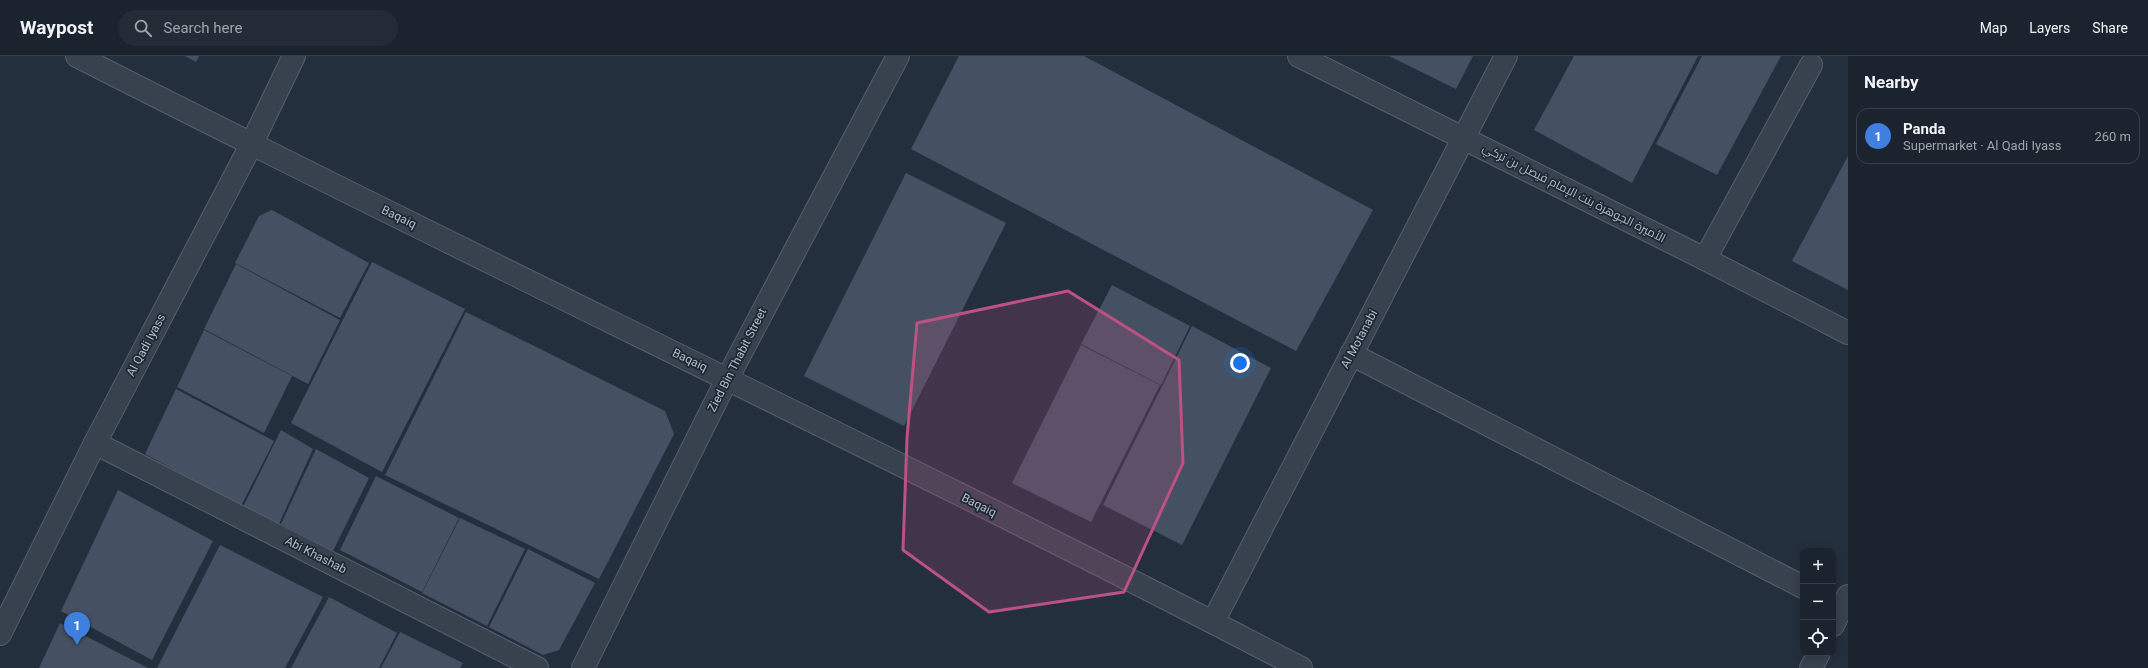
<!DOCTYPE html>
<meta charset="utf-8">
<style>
:root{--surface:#1b232e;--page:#242b36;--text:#f1f3f6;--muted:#a0a4aa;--line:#39404a;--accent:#8bbbb9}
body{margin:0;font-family:Roboto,Cairo,sans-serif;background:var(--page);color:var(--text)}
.controls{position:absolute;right:12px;bottom:12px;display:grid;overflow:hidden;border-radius:8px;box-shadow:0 2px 10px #0003}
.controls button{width:36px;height:36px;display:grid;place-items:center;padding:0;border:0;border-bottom:1px solid var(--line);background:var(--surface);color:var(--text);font:20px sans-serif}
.you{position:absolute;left:1240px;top:307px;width:14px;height:14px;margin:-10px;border:3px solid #fff;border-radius:50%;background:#1a73e8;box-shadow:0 0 0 6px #1a73e833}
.badge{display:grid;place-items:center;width:26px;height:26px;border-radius:50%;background:var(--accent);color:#fff;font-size:13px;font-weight:700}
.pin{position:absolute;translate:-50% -33px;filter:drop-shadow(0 1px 2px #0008)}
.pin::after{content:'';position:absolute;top:21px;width:14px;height:12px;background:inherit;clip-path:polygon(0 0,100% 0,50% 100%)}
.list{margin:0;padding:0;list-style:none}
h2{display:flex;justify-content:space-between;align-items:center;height:52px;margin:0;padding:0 16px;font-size:17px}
h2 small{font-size:13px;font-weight:400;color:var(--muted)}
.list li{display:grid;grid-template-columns:26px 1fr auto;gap:12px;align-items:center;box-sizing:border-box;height:56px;margin:0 8px 8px;padding:0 8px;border:1px solid var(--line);border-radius:12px}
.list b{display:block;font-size:15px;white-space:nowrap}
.list p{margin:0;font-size:13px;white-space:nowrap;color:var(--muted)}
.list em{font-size:13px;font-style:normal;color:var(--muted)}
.icon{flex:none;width:22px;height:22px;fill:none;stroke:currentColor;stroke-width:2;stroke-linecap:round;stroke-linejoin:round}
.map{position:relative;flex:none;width:1848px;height:612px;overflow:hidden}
header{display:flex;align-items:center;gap:24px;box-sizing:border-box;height:56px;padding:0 20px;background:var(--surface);border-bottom:1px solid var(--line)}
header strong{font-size:19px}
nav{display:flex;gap:22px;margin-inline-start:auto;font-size:14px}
.search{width:280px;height:36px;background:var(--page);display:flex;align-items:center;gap:10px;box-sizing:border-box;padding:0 14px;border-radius:22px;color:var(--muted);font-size:15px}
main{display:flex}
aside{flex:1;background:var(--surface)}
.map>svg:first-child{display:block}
.building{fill:#455162}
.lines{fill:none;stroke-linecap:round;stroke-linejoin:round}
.minor-casing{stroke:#565f6c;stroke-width:24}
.minor{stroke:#38414e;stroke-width:22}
.marked{fill:#bd5182;fill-opacity:0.2;stroke:#bd5182;stroke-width:3;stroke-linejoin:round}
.labels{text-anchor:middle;stroke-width:3.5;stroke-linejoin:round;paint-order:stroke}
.street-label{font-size:12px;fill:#b4bcc9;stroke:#1d2633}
</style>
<header>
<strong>Waypost</strong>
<div class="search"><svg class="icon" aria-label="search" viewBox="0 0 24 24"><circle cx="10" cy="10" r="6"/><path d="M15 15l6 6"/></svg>Search here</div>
<nav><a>Map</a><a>Layers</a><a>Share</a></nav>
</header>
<main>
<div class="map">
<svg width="1848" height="612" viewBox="0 0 1848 612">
<rect width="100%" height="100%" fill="#242f3e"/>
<!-- building -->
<g class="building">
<polygon points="185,0 199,0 196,6"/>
<polygon points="959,0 1084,0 1373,154 1296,295 911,93"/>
<polygon points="1389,0 1473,0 1456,33"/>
<polygon points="1574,0 1698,0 1632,127 1534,74"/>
<polygon points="1702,0 1781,0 1717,119 1656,88"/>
<polygon points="1848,100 1848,234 1792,205"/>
<polygon points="906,117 1006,167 904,370 804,320"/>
<polygon points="272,154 369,207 340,262 235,207 259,160"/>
<polygon points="372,206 465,253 382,416 291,367"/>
<polygon points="236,208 340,264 308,328 204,273"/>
<polygon points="1112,229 1190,270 1161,329 1081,288"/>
<polygon points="466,256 665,355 674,378 599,523 385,419"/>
<polygon points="1192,270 1271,312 1182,489 1103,449"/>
<polygon points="204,274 292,320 264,377 177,331"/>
<polygon points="1081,289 1160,329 1091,466 1012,427"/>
<polygon points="176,333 274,385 241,450 145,398"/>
<polygon points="281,374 313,393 278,470 243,451"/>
<polygon points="316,393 369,422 333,495 281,468"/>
<polygon points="376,420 459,462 422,536 340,494"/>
<polygon points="118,434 213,485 152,604 61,555"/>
<polygon points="460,462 525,493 487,570 422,537"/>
<polygon points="220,489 323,541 285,612 157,612"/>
<polygon points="528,493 595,527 559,594 543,599 489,571"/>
<polygon points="329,541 397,577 379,612 291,612"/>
<polygon points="60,567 148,612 39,612"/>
<polygon points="400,576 463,607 460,612 381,612"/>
</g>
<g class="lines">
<!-- minor casing -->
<g class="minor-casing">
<g id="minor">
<path d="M77,0C483,207 896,401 1301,612"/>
<polyline points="1299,0 1705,203 1848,277"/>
<polyline points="1705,203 1811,9"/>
<polyline points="1351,298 1803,531"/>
<polyline points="95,387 537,612"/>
<polyline points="1213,566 1506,0"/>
<polyline points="1833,569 1848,540"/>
<polyline points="0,578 95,387 251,89 294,0"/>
<polyline points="583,612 727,323 898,0"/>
<polyline points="1811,612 1819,597"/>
</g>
</g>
<!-- minor -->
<use href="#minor" class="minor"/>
</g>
<!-- marked area -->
<path class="marked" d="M1068,235L1179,304L1183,407L1124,536L989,556L903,494L907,382L917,267Z"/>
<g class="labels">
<!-- street labels -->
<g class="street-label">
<text transform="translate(1574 137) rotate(27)" y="4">الأميرة الجوهرة بنت الإمام فيصل بن تركي</text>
<text transform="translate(399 161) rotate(26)" y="4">Baqaiq</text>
<text transform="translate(1359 283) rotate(-62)" y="4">Al Motanabi</text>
<text transform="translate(146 289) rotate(-62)" y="4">Al Qadi Iyass</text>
<text transform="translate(690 304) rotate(26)" y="4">Baqaiq</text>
<text transform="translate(737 304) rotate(-63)" y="4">Zied Bin Thabit Street</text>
<text transform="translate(979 449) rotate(27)" y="4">Baqaiq</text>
<text transform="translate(316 499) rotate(27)" y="4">Abi Khashab</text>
</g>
</g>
</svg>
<div class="controls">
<button>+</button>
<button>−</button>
<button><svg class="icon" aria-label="locate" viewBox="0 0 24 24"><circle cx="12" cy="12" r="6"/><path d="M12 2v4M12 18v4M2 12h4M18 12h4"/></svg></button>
</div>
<div class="you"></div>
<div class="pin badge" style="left:77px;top:589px;background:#3f7fe0">1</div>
</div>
<aside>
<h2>Nearby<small></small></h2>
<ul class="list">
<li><span class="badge" style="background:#3f7fe0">1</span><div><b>Panda</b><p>Supermarket · Al Qadi Iyass</p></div><em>260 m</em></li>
</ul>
</aside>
</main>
